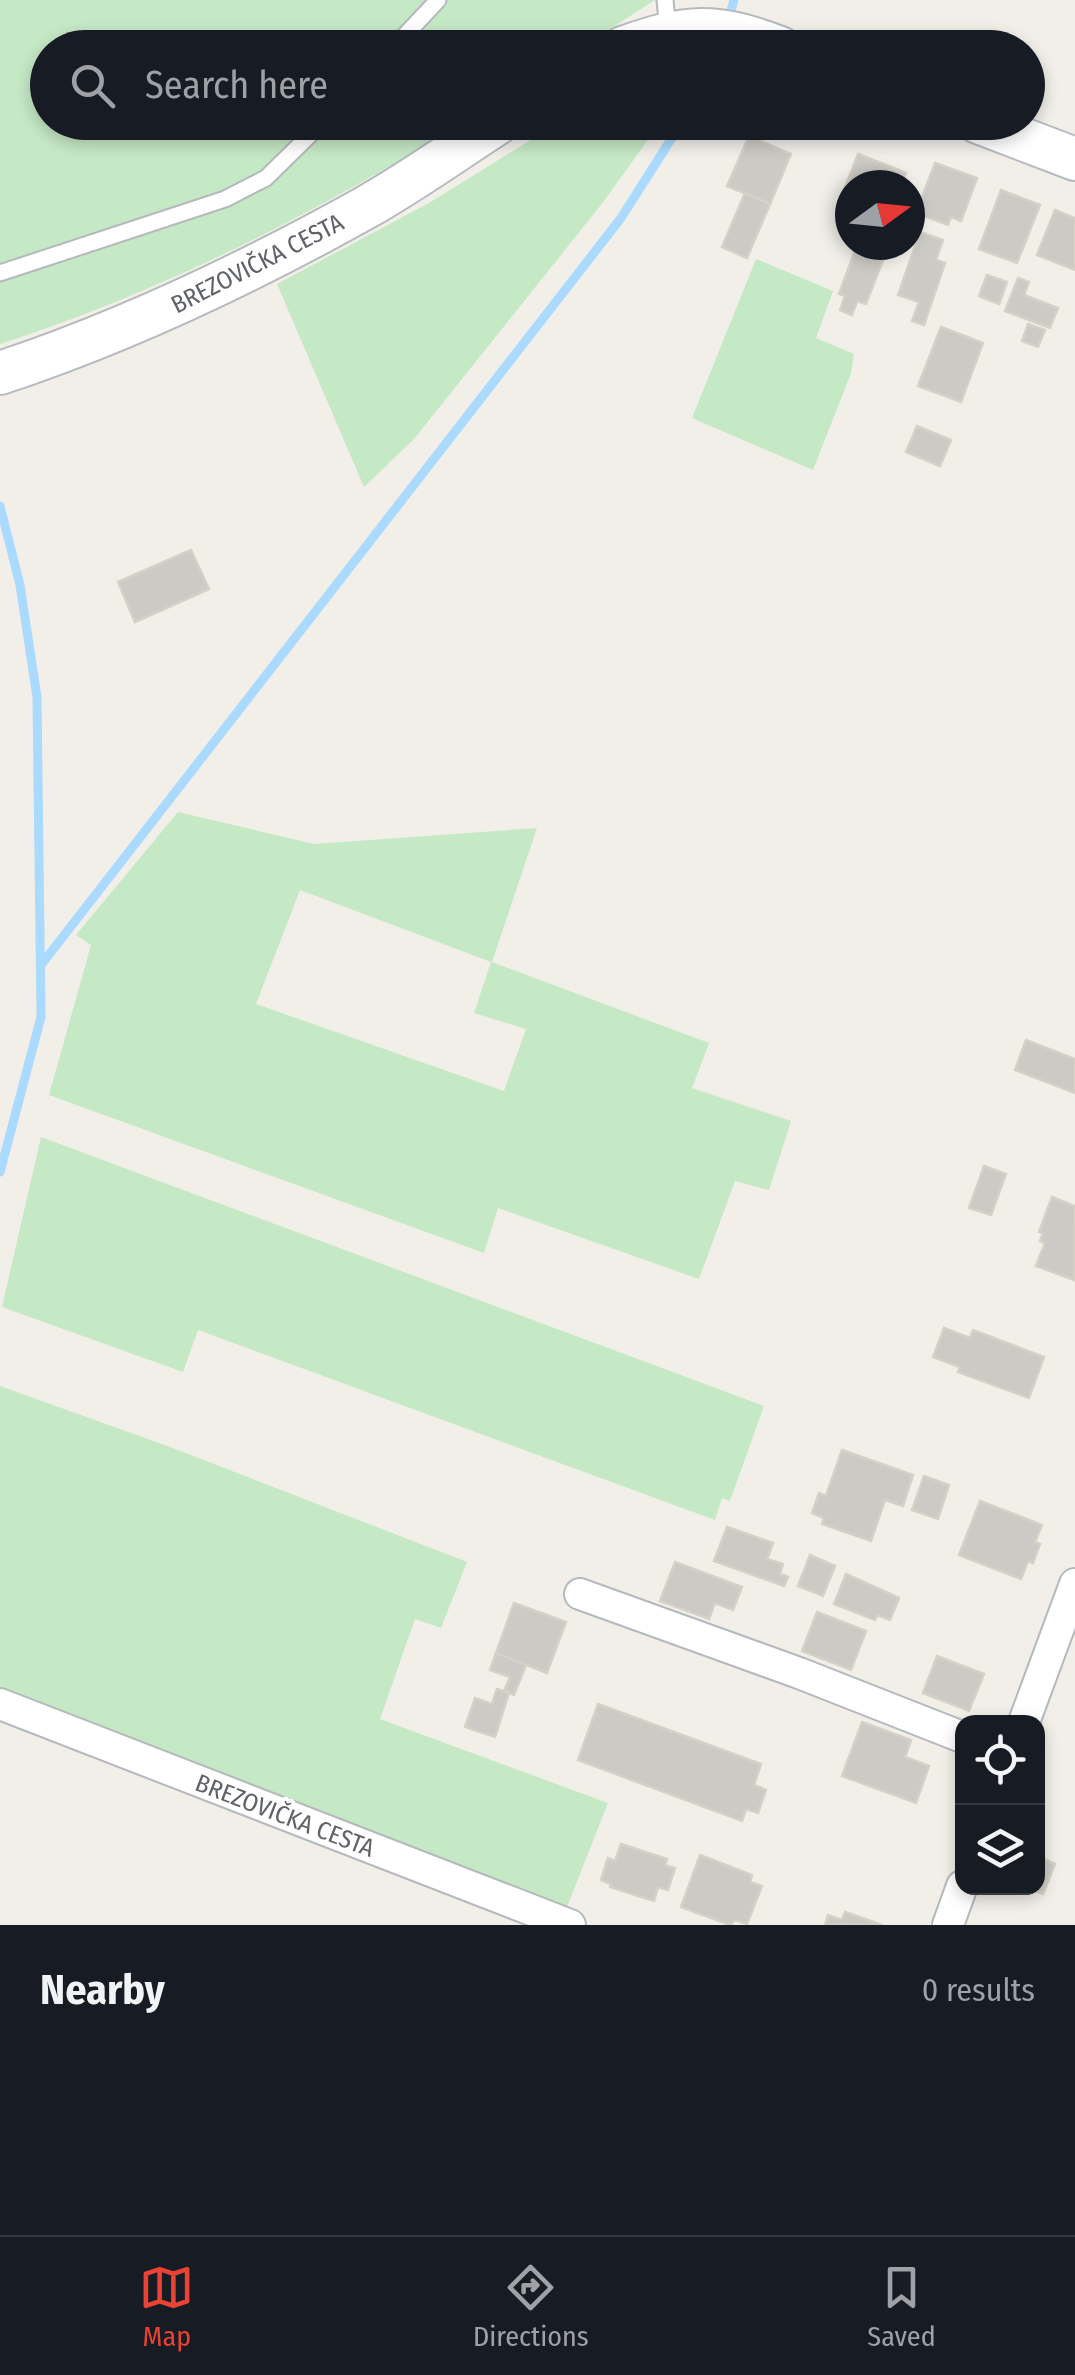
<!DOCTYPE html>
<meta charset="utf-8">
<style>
:root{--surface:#171b24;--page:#242831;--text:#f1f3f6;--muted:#9ea1a6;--line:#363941;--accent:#ea4335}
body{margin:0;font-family:"Fira Sans Condensed",sans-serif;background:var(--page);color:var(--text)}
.controls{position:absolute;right:30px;bottom:30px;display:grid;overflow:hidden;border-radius:20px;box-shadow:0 5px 15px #0003}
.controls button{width:90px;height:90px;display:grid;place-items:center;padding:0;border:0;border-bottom:2px solid var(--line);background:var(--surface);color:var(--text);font:50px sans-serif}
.compass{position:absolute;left:835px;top:170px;width:90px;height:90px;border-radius:50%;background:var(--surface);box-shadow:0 5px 15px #0003;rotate:75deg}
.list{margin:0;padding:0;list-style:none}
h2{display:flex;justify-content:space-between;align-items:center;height:130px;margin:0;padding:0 40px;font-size:42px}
h2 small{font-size:32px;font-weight:400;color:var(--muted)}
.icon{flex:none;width:55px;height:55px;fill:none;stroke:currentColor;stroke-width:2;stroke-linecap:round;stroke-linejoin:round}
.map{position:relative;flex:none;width:1075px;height:1925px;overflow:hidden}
.search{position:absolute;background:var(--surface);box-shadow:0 5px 15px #0003;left:30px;right:30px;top:30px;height:110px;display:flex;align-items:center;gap:25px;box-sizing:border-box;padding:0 35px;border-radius:55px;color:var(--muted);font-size:38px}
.sheet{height:310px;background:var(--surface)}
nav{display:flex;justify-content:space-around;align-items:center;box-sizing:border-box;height:140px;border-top:2px solid var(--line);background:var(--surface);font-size:28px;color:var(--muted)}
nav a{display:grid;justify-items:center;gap:5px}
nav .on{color:var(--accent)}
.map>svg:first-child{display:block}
.green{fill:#c5e8c5;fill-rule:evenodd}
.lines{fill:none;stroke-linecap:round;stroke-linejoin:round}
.stream{stroke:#aadaff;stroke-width:9}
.building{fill:#cccac5;stroke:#d6d1c6;stroke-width:2.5}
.lane-casing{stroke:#b5b8bc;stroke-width:19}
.street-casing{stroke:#b5b8bc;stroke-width:34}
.secondary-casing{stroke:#b6babf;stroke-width:46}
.path{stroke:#9cc7a9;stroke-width:5;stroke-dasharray:10 5;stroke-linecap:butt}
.lane{stroke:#fff;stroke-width:15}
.street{stroke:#fff;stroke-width:30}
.secondary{stroke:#fff;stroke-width:42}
.labels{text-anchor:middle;stroke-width:8;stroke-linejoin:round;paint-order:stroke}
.street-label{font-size:25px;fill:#5f6368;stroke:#fff}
</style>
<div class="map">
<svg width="1075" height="1925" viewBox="0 0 1075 1925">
<rect width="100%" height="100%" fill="#f1efe8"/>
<!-- green -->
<g class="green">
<path d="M0,0H655L582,47L48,48V122L462,123C317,212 162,292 0,344Z"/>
<polygon points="558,123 660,123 604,201 414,439 364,487 277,284 429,203"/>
<polygon points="756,259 833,291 816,338 854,354 851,373 813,470 692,418"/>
<path d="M178,812L314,844L537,828L492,962L709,1043L692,1088L791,1121L769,1190L735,1181L699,1279L498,1208L484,1253L49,1095L91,945L76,935ZM300,890L491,962L474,1013L526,1029L504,1091L256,1004Z"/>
<polygon points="41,1137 764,1406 730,1501 722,1498 715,1520 198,1330 183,1372 2,1307"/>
<polygon points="0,1386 170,1447 467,1562 441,1628 415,1619 380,1719 608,1803 565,1912 0,1696"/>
</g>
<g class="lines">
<!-- stream -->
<g class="stream">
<polyline points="728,21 734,0"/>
<polyline points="0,506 20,585 37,697 41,1017 0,1172"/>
<polyline points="41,965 621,218 682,122"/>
</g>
</g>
<!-- building -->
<g class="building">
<polygon points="749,136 791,154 770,204 727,186"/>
<polygon points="858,154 906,173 901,185 850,185 850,204 840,200"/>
<polygon points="935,163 977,178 961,221 951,217 948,225 916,213"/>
<polygon points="1001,190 1040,205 1017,263 979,249"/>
<polygon points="745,193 770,204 747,258 722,247"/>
<polygon points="1055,210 1075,218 1075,270 1037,255"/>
<polygon points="920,232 943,240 936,260 945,263 924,325 912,321 919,302 898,295"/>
<polygon points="857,245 873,245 887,250 866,304 857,301 852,315 840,310 845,296 839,294"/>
<polygon points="987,275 1007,282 999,304 979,296"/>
<polygon points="1018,278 1029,282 1024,295 1058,308 1050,328 1005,311"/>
<polygon points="1028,324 1045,330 1038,347 1022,341"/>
<polygon points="941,327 983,343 961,402 918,386"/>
<polygon points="917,426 951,440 940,466 906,452"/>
<polygon points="191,550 209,589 135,622 118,582"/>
<polygon points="1026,1040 1075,1059 1075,1093 1015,1070"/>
<polygon points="984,1166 1006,1174 991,1215 969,1208"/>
<polygon points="1052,1197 1075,1206 1074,1280 1036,1266 1045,1243 1040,1241 1043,1233 1039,1232"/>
<polygon points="944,1328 970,1338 973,1330 1044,1357 1029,1398 958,1372 960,1367 933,1357"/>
<polygon points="842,1450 913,1475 903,1506 885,1500 871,1541 822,1524 824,1518 812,1513 819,1493 826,1496"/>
<polygon points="924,1476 949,1485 938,1519 912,1510"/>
<polygon points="980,1501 1042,1525 1035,1542 1040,1544 1033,1563 1028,1561 1021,1579 959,1555"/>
<polygon points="727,1527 773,1543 767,1559 783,1564 780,1574 788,1577 784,1586 714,1561"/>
<polygon points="810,1555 835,1566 823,1596 798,1586"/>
<polygon points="675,1562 742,1587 733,1610 715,1603 709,1619 660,1601"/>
<polygon points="846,1574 899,1598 890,1620 877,1615 875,1620 834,1604"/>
<polygon points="514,1603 566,1622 547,1673 496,1653"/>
<polygon points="817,1612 866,1631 851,1670 802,1651"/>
<polygon points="496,1653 526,1665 514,1695 504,1691 510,1677 490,1670"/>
<polygon points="937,1656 984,1674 969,1711 923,1693"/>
<polygon points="497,1689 509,1693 495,1737 465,1727 475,1698 492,1704"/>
<polygon points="598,1704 761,1764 754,1785 766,1790 758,1813 746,1809 742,1821 578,1760"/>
<polygon points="862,1722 911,1740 905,1757 929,1766 916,1803 842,1776"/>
<polygon points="621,1844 667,1859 665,1865 675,1868 668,1890 658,1887 654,1901 610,1887 611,1884 601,1880 608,1858 615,1861"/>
<polygon points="700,1855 752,1875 750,1882 762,1886 747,1924 735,1920 730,1925 681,1907"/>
<polygon points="1038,1856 1055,1864 1043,1894 1026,1888 1038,1888"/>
<polygon points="845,1912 882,1925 825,1925 828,1915 842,1920"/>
</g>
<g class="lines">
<!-- lane casing -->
<g class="lane-casing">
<g id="lane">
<polyline points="665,0 668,31"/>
<polyline points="393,48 438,0"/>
<polyline points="0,273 225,199 266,178 323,122"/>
</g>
</g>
<!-- street casing -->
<g class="street-casing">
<g id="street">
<polyline points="580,1594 799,1673 962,1737"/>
<polyline points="0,1704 570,1925"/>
<polyline points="1024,1722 1075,1584"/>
<polyline points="948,1925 962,1886"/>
</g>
</g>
<!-- secondary casing -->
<g class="secondary-casing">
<g id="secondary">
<path d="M623,48C687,25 715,23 780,48"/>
<polyline points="978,122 1075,159"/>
<path d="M0,373C127,331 246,274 363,209C410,183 454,151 499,122"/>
</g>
</g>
<!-- path -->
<polyline class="path" points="925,122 946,131"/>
<!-- lane -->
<use href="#lane" class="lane"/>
<!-- street -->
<use href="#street" class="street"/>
<!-- secondary -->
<use href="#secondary" class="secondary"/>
</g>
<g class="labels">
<!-- street labels -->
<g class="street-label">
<text transform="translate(257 263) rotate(-27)" y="9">BREZOVIČKA CESTA</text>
<text transform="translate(285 1815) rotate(21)" y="9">BREZOVIČKA CESTA</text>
</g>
</g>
</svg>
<div class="controls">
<button><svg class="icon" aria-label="locate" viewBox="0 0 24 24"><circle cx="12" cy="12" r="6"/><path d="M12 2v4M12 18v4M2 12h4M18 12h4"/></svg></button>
<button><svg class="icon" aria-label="layers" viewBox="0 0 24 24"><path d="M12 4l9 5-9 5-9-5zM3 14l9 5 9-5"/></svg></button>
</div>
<svg class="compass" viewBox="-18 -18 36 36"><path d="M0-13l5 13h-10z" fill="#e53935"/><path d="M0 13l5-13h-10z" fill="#9ea1a6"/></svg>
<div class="search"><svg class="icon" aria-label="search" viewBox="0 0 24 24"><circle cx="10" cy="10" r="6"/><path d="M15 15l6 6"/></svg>Search here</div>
</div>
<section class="sheet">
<h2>Nearby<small>0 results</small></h2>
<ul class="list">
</ul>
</section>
<nav>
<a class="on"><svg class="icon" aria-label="map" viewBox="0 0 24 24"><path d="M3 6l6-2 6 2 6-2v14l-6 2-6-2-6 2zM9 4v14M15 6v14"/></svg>Map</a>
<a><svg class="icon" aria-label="directions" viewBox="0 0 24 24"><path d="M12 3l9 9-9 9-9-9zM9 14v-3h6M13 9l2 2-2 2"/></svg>Directions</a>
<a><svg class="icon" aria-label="saved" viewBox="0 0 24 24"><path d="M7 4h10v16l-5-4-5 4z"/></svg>Saved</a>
</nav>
